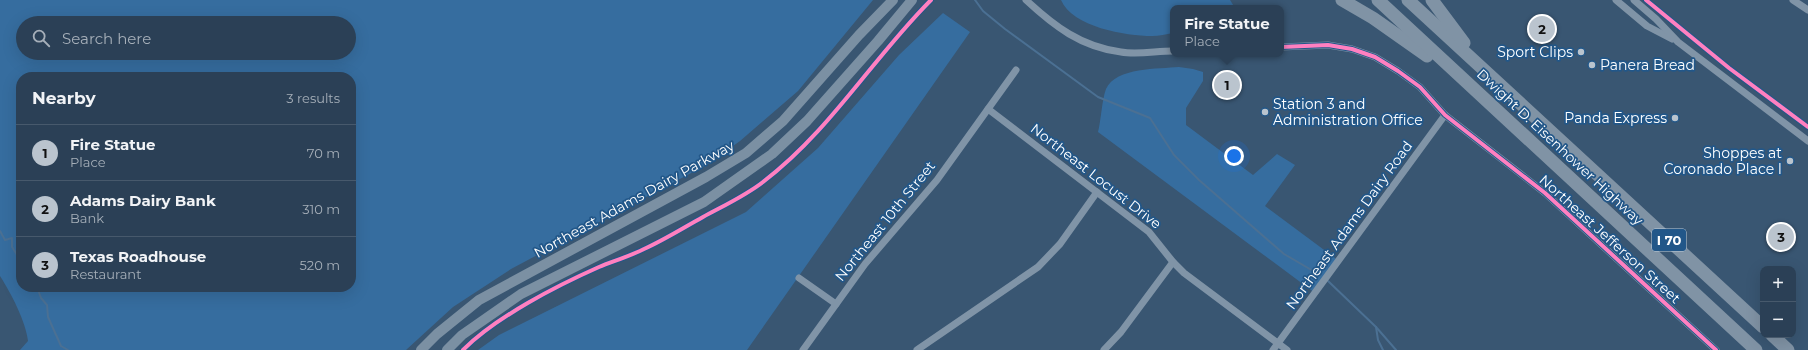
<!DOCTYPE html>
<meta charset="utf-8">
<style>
:root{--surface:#2b4056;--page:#374b60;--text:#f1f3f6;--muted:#a6afb9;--line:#47596c;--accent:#bac4ce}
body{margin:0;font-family:Montserrat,sans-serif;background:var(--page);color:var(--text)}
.controls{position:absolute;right:12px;bottom:12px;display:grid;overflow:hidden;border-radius:8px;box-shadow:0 4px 16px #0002}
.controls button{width:36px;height:36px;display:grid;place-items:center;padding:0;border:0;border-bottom:1px solid var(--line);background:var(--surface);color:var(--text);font:20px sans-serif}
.you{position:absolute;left:1234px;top:156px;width:14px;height:14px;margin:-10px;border:3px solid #fff;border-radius:50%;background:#1a73e8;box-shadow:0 0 0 6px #1a73e833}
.badge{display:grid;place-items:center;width:26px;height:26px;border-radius:50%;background:var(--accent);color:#111;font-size:13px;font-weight:700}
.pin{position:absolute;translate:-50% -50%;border:2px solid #fff;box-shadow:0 1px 4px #0006}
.popup{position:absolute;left:1170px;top:5px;width:114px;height:52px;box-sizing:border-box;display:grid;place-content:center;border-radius:8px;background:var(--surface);filter:drop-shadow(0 1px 3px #0005);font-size:13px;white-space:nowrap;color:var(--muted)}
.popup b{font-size:15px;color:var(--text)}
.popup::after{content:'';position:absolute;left:50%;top:100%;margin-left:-8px;border:8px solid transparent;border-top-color:var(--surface)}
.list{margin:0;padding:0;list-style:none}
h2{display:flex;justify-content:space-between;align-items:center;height:52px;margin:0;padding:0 16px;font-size:17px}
h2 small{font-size:13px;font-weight:400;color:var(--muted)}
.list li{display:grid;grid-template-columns:26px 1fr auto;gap:12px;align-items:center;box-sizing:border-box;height:56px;padding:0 16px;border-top:1px solid var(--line)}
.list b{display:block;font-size:15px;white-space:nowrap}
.list p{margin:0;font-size:13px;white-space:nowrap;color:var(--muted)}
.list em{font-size:13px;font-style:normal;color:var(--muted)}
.icon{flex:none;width:22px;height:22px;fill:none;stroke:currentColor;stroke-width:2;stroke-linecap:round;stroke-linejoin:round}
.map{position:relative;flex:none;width:1808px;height:350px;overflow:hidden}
.search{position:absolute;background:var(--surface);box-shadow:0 4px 16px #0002;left:16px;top:16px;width:340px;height:44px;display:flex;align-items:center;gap:10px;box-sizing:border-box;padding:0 14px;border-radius:22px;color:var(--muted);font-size:15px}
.panel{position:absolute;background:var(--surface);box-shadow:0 4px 16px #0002;left:16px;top:72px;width:340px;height:220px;border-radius:16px}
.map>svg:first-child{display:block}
.green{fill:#366d9f;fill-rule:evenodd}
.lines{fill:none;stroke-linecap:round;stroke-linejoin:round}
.stream{stroke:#4b7093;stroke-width:2}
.minor{stroke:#8094a7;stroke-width:7}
.secondary{stroke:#7b90a3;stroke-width:10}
.motorway{stroke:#8093a5;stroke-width:13}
.cycleway-casing{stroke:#225789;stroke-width:6}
.cycleway{stroke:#ff80c0;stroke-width:4}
.poi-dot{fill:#bac4ce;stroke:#225789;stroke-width:1.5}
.labels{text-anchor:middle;stroke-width:3.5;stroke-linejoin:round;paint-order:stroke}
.shield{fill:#225789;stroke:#bdcddc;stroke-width:1}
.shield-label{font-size:13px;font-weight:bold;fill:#fff}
.poi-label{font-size:14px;fill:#fff;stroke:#225789;text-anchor:end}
.street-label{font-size:14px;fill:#fff;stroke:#225789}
</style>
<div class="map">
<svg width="1808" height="350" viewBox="0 0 1808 350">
<rect width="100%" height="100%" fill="#395672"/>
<!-- green -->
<g class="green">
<path d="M0,0H873L798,91L740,141L708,164L511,269L453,307L406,350H20L28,341C26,322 11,293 0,276ZM23,23H349V53H23ZM21,77H351V287H21Z"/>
<path d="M1061,0H1230L1235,8H1173V33C1166,34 1159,36 1152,36C1126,36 1072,27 1061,0Z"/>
<polygon points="943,13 970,32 747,350 478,350 499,335 746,212 818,148 899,55"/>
<path d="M1179,67L1193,69L1203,72V81L1186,108V125L1253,175L1277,154L1295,165L1265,206L1339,261L1315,293L1098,132C1101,121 1102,99 1106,89C1116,67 1159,69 1179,67Z"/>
</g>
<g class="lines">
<!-- stream -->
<g class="stream">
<polyline points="975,0 983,11 1005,29 1098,97 1150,118 1174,155 1199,180 1284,254 1320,275"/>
<polyline points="0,231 5,240 12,238 12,247 21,261"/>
<polyline points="1328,281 1376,327 1396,350"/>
<polyline points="37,287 41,298 47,305 48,317 61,346 68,350"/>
<polyline points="1376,327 1378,340 1383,350"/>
</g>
<!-- minor -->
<g class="minor">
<path d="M1026,0C1054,26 1081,47 1121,52C1137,55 1156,51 1173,51"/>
<polyline points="1616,0 1647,26 1672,39"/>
<polyline points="1634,0 1656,19 1678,42 1808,141"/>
<polyline points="1793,0 1808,10"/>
<polyline points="1281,47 1328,45 1352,49 1375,57 1398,71 1420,87 1445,115 1545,193 1716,350"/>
<polyline points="988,109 1149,232 1173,262 1184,273 1287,350"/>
<polyline points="799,278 836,304"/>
<polyline points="803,350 865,264 937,180 1016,70"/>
<polyline points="917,350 1038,267 1060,244 1097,192"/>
<polyline points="1104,350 1121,332 1173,262"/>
<polyline points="1273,350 1445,115"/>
</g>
<!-- secondary -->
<g class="secondary">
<polyline points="421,350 437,334 479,300 706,177 746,153 783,121 859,35 893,0"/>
<polyline points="447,350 462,335 521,294 704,202 772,154 807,121 878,41 912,0"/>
</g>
<!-- motorway -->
<g class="motorway">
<polyline points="1342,0 1373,18 1427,56"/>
<polyline points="1378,0 1756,350"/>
<polyline points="1408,0 1763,327"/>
<polyline points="1432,0 1464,43"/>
<polyline points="1772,335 1788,350"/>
</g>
<!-- cycleway casing -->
<g class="cycleway-casing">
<g id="cycleway">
<polyline points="1646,0 1729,68 1808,127"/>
<polyline points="1281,47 1328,45 1352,49 1375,57 1398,71 1420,87 1445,115 1545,193 1716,350"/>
<path d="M463,350C496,317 556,286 599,267C614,261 630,256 644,249C664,240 683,228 703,217C723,206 745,196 763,182C830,131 872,59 931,0"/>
</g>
</g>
<!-- cycleway -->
<use href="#cycleway" class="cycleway"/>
</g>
<!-- markers -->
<g class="poi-dot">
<circle cx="1581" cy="52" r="4"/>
<circle cx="1592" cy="65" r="4"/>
<circle cx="1265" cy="112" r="4"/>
<circle cx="1675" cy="118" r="4"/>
<circle cx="1790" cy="161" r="4"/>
</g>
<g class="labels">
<!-- shield labels -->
<rect class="shield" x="1652" y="229" width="34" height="22" rx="3"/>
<g class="shield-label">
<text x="1669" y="245">I 70</text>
</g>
<!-- poi labels -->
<g class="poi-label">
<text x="1573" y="57">Sport Clips</text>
<text x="1600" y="70" text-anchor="start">Panera Bread</text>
<text x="1273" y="109" text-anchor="start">Station 3 and<tspan x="1273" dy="16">Administration Office</tspan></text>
<text x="1667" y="123">Panda Express</text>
<text x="1782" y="158">Shoppes at<tspan x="1782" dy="16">Coronado Place I</tspan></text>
</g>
<!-- street labels -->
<g class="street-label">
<text transform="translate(1560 147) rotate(43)" y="5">Dwight D. Eisenhower Highway</text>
<text transform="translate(1096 176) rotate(38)" y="5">Northeast Locust Drive</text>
<text transform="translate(634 199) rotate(-29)" y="5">Northeast Adams Dairy Parkway</text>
<text transform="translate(885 221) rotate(-51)" y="5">Northeast 10th Street</text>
<text transform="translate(1349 225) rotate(-54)" y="5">Northeast Adams Dairy Road</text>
<text transform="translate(1610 239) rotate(42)" y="5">Northeast Jefferson Street</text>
</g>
</g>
</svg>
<div class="controls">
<button>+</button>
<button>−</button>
</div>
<div class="you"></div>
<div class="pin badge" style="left:1227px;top:85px">1</div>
<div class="popup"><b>Fire Statue</b>Place</div>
<div class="pin badge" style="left:1542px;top:29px">2</div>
<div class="pin badge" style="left:1781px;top:237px">3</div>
<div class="search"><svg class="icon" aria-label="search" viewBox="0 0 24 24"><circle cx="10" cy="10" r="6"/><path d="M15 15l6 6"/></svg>Search here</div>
<section class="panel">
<h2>Nearby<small>3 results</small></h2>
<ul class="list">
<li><span class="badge">1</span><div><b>Fire Statue</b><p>Place</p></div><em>70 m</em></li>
<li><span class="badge">2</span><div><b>Adams Dairy Bank</b><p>Bank</p></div><em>310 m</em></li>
<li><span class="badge">3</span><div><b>Texas Roadhouse</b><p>Restaurant</p></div><em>520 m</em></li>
</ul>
</section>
</div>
